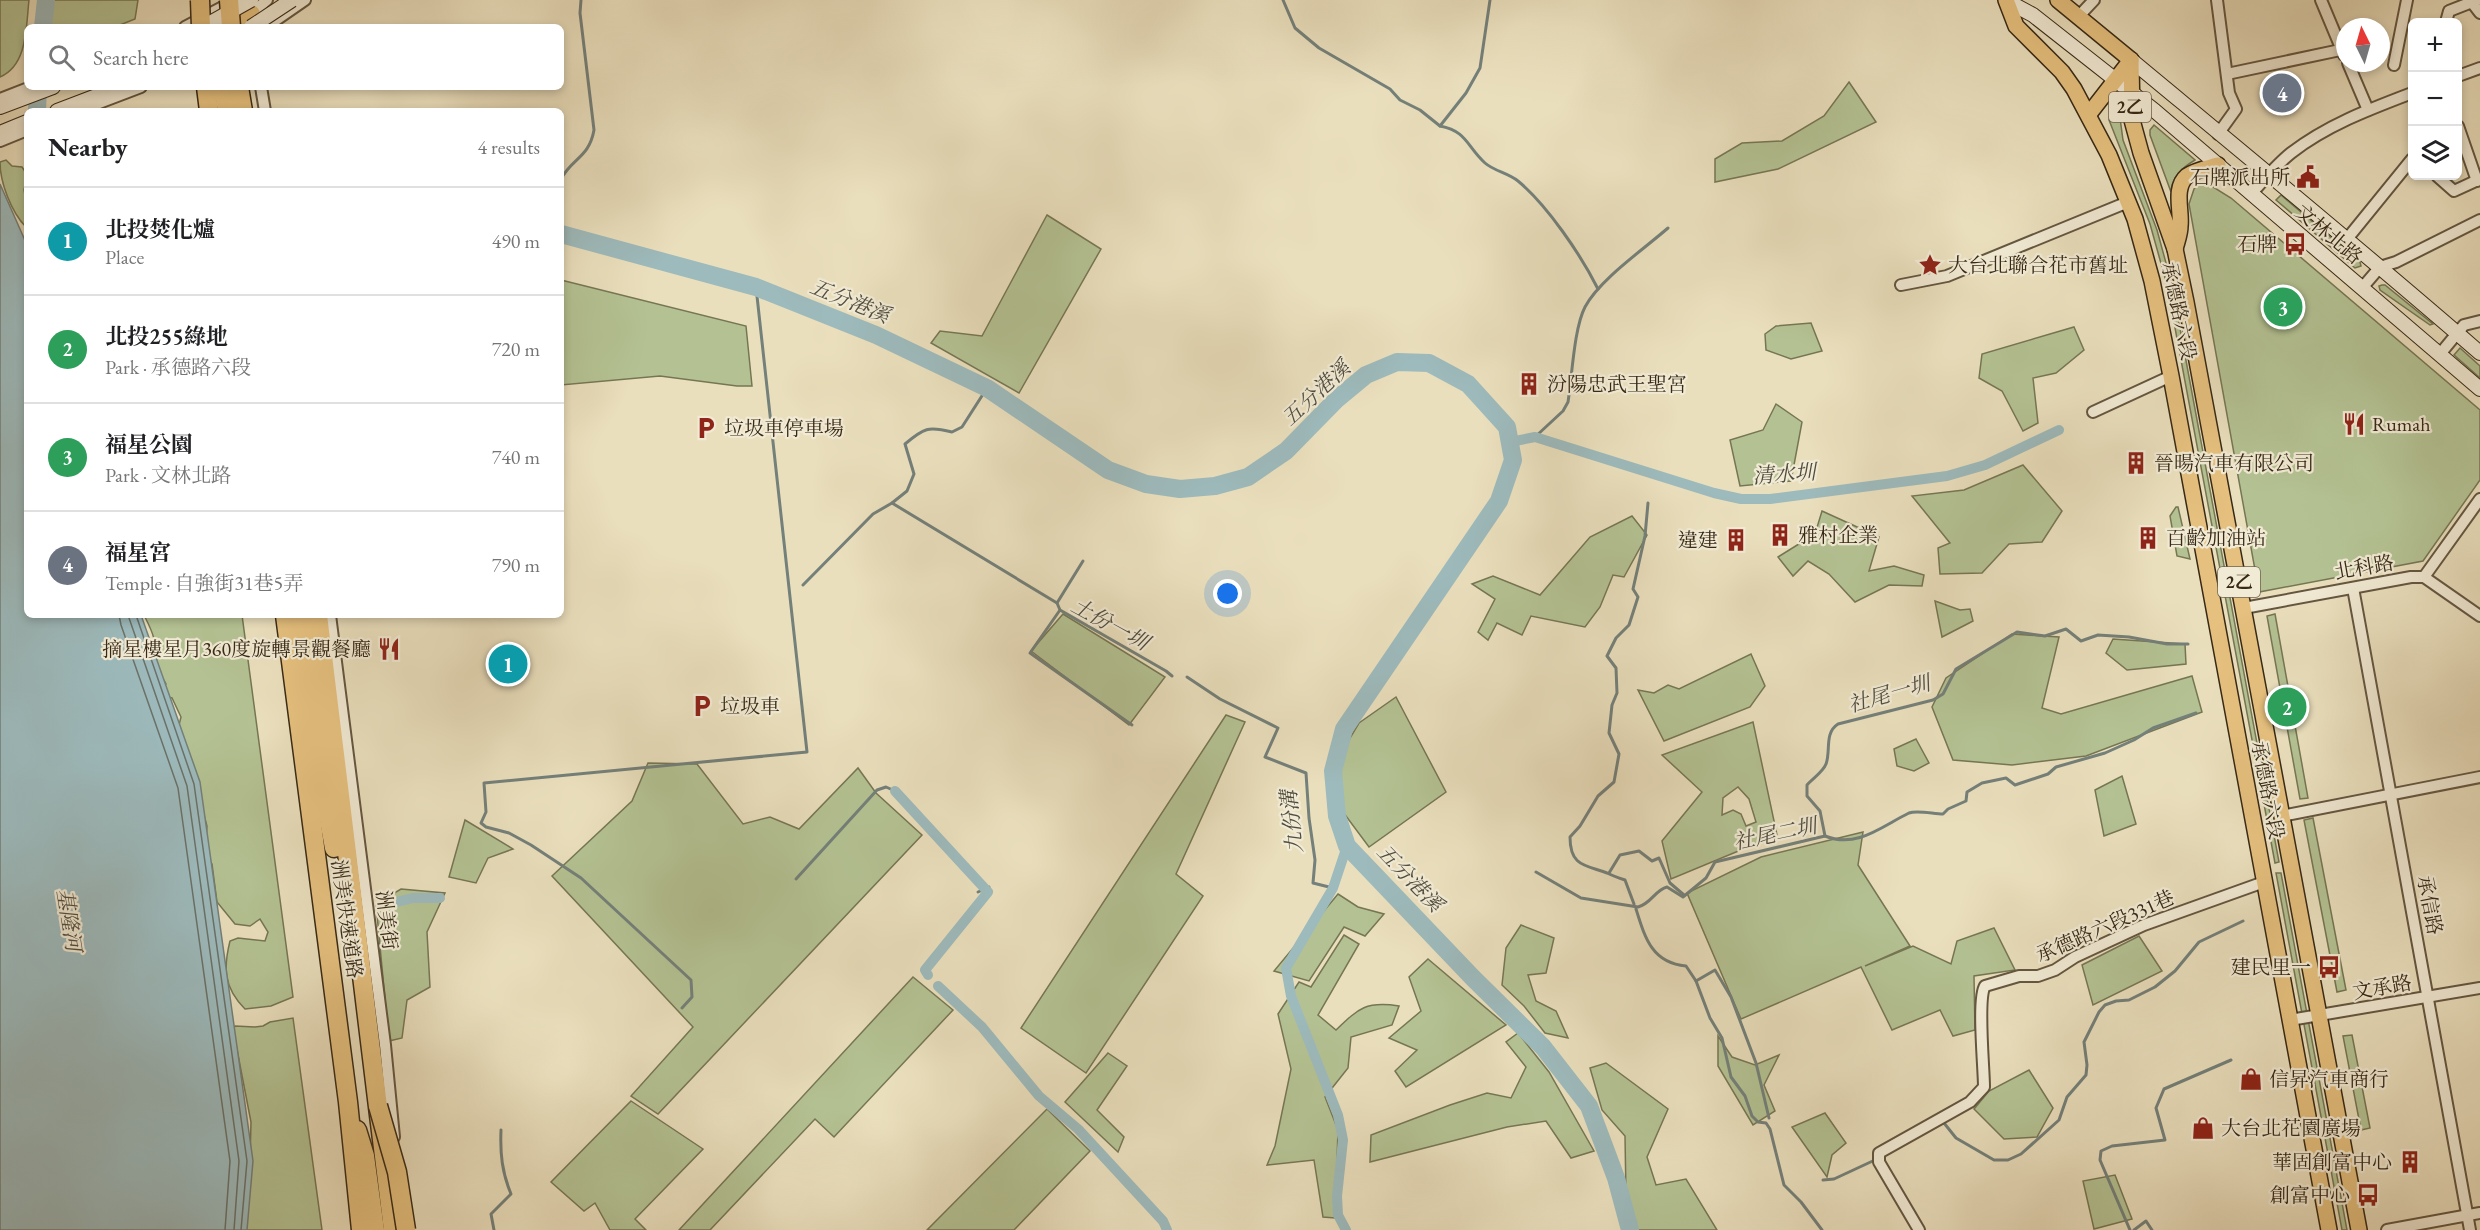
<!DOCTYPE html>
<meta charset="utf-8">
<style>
:root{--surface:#fff;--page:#f6f6f6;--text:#202124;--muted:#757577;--line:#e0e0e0;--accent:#0f766e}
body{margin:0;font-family:"EB Garamond","Noto Serif TC",serif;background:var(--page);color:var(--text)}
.controls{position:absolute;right:18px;top:18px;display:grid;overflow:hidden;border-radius:9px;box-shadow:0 3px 9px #0003}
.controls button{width:54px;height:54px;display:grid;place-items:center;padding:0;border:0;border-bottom:2px solid var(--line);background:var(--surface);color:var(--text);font:30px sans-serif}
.compass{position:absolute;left:2336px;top:18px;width:54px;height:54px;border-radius:50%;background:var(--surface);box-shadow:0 3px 9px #0003;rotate:355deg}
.you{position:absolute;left:1228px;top:594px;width:21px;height:21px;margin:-15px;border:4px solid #fff;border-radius:50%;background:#1a73e8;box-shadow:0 0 0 9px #1a73e833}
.badge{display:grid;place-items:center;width:39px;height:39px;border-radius:50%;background:var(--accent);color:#fff;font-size:20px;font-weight:700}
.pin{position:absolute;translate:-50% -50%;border:3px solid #fff;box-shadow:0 2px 6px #0006}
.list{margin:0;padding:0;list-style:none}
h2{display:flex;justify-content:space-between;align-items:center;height:78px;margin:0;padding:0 24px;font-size:26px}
h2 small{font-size:20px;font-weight:400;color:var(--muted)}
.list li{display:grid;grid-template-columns:39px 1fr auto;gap:18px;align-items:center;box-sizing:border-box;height:108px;padding:0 24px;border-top:2px solid var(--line)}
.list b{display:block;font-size:22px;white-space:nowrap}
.list p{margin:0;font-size:20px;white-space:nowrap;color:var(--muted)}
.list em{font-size:20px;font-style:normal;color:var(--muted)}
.icon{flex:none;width:33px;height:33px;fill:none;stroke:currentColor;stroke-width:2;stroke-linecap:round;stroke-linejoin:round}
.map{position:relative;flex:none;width:2480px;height:1230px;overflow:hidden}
.search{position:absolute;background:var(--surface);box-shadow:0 3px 9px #0003;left:24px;top:24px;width:540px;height:66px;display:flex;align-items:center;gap:15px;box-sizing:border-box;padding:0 21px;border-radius:9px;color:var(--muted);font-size:22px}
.panel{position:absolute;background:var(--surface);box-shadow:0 3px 9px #0003;left:24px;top:108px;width:540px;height:510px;border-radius:9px}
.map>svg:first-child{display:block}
.green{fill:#b4c293;stroke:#767654;stroke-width:1.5;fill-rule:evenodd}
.water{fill:#9dbabc;stroke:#74807a;stroke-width:1.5}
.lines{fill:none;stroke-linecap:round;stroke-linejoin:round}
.shore{stroke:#6a7269;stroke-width:1.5}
.stream{stroke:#74807a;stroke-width:3}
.canal{stroke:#9dbabc;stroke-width:10}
.river{stroke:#9dbabc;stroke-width:18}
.street-casing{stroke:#645640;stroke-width:14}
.secondary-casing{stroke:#372916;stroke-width:16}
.primary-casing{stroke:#372916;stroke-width:18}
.highway-casing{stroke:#372916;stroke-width:21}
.street{stroke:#f1ead4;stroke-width:10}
.secondary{stroke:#f1ead4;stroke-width:14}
.primary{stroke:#e5c07e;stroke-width:15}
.highway{stroke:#e5c07e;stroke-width:18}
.secondary-bridge-casing{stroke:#372916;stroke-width:16;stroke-linecap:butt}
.highway-bridge-casing{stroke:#372916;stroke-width:21;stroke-linecap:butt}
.secondary-bridge{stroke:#f1ead4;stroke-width:14}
.highway-bridge{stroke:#e5c07e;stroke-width:18}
.labels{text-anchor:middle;stroke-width:4.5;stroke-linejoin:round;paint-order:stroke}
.shield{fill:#f1ead4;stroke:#6f634f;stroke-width:1.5}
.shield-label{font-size:18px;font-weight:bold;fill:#372916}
.poi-label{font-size:20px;fill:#372916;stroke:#f1ead4;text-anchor:start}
.street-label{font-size:20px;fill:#372916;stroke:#f1ead4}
.water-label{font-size:21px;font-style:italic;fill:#504d40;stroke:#f1ead4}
</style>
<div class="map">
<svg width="2480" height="1230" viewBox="0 0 2480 1230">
<rect width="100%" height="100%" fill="#eadfbd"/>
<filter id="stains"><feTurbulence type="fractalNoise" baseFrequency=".00333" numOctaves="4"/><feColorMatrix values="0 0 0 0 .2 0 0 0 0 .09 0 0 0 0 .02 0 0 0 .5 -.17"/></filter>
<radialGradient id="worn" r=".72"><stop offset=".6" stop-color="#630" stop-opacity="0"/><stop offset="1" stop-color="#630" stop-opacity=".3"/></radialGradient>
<!-- green -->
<g class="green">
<path d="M0,0H29C26,26 28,65 0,77Z"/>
<polygon points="53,0 138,0 135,19 115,27 50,27"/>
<polygon points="1849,82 1876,122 1778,169 1715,182 1715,159 1742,143 1782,141 1824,116"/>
<polygon points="2113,101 2118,103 2123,140 2157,230 2172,285 2279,862 2275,863 2167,285 2150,224 2109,120"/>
<path d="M2154,125L2195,160C2182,168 2172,176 2171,192L2150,135V130Z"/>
<path d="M6,160L12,166L22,167C30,178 26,179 24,190L27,204L26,227C11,212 0,182 0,162Z"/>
<polygon points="2201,184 2210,185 2231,198 2480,410 2480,480 2423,561 2259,592 2189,204 2194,189"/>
<polygon points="2281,195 2360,262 2361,266 2355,268 2276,200"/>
<polygon points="1047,215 1101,249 1019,393 931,343 940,331 982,336"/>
<polygon points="561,280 746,326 752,386 737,386 660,376 561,385"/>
<polygon points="2382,285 2385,285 2433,324 2430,325 2380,290 2379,286"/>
<polygon points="1811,323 1822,351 1791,359 1766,350 1765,334 1776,326"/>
<polygon points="2074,327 2084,350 2056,373 2033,378 2038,423 2023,431 2002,391 1979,378 1982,354"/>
<polygon points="2460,348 2480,366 2480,378 2454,355"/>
<polygon points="1776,404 1802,422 1791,481 1740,486 1730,440 1763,430"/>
<polygon points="2023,465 2062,511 2042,542 2009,544 1982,573 1940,574 1938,548 1950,543 1912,496 1964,490"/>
<polygon points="2176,507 2178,507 2190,559 2177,556 2170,516"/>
<polygon points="1822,511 1879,537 1869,571 1894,566 1924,575 1922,586 1889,585 1855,602 1829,574 1808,561 1793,576 1778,557 1815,534"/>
<polygon points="1632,516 1647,535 1624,577 1613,575 1600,607 1585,627 1531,616 1522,635 1497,623 1488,640 1478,632 1495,599 1472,584 1493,576 1540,595 1590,537"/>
<polygon points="1935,601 1960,610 1970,609 1973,621 1942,637"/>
<polygon points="1063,614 1165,677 1129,725 1031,651"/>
<polygon points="2275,614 2308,798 2300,799 2267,616"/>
<path d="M144,615H242L293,997L271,1006L245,1009C224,988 223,969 230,941L238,938L265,941L268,932L260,919L250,926L235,924L217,902L212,864L205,855L207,826L179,725L181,717L172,698L164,696L161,690L166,684L153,662C159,644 152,631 144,615Z"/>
<polygon points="2012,634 2059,637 2042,708 2061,714 2192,676 2202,712 2086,756 2012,765 1953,760 1932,707 1946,678"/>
<polygon points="2113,639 2185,644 2186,664 2127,670 2106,653"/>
<polygon points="1751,654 1765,686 1750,707 1664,741 1638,690 1654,693 1668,685 1679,689"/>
<polygon points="1396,697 1446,792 1369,847 1340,808 1341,753 1359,723"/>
<polygon points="1226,715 1245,722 1176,874 1203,896 1086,1073 1021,1028"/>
<path d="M1753,722L1777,835L1671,879L1662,841L1702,792L1662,755ZM1738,787L1749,799L1756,822L1746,826L1741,814L1733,810L1722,815L1723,798Z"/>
<polygon points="1916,739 1929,763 1914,771 1897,766 1894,749"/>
<polygon points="648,763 697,764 743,824 770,817 799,829 858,768 876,793 922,835 658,1114 631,1096 693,1027 552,876 632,801"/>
<polygon points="2122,776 2136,824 2104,836 2095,790"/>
<polygon points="2313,818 2346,990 2337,992 2304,820"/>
<polygon points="465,820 513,849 488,858 476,883 449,877"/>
<polygon points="1863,832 1858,865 1910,946 1865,966 1913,946 1951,964 1957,941 1994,928 2015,970 1974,976 1975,1030 1953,1036 1940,1010 1892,1030 1861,967 1741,1019 1687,893 1761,857"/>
<polygon points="2276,873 2281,873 2347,1230 2342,1230"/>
<polygon points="401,889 445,893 427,932 430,987 407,1000 402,1038 389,1041 376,904"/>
<polygon points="1338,894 1358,907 1384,914 1365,936 1344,927 1309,981 1274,971"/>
<polygon points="1521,925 1554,938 1546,973 1528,975 1536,1001 1556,1011 1568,1038 1545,1033 1524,1006 1502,985 1506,948"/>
<path d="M1344,935L1359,944L1318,1015L1336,1030C1359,1008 1366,1001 1399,1006L1392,1025L1351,1037L1348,1068L1325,1097L1338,1130L1335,1218L1323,1217L1314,1160L1267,1165L1275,1146L1291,1069L1278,1014L1299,982L1311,987Z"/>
<polygon points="2139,936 2162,971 2093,1005 2082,965"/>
<polygon points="1428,959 1506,1025 1406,1087 1395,1071 1417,1050 1389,1038 1421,1011 1409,977"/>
<polygon points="913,977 953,1010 834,1137 815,1119 710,1230 679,1230"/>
<polygon points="293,1018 322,1230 239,1230 250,1162 251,1122 233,1029 235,1026 255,1027 263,1026 270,1022"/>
<polygon points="1518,1033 1549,1072 1594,1151 1571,1158 1546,1121 1507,1127 1370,1162 1371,1135 1450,1105 1487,1093 1511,1098 1526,1067 1506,1042"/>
<polygon points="2352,1035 2370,1128 2361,1130 2343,1036"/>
<polygon points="1718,1036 1732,1057 1755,1065 1779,1055 1764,1085 1775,1111 1753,1125 1718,1066"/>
<polygon points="1108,1053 1127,1066 1097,1110 1124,1137 1118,1152 1065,1102"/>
<polygon points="1606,1063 1668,1109 1647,1157 1656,1185 1686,1179 1717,1230 1637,1230 1626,1196 1625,1136 1602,1110 1590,1068"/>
<polygon points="2029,1070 2053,1108 2037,1137 2004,1139 1974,1109 1989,1091"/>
<polygon points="631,1101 703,1149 635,1219 646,1230 610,1230 595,1203 584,1211 551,1182"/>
<polygon points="1047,1109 1090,1151 1014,1230 927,1230"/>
<polygon points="1825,1113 1846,1143 1832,1155 1827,1177 1792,1127"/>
<polygon points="2115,1175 2132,1219 2094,1229 2083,1181"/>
</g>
<!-- water -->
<polygon class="water" points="0,184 27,245 27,615 141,615 200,782 253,1161 247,1230 0,1230"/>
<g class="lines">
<!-- shore -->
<g class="shore">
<polyline points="119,615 121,625 178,788 230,1161 225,1230"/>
<polyline points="128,615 187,786 239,1161 234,1230"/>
<polyline points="136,615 194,784 247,1161 241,1230"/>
</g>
<!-- stream -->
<g class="stream">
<polyline points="1283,0 1295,28 1319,48 1390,89 1400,100 1420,110 1440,126"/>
<path d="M1490,0L1480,68L1466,93L1440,126C1467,131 1467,147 1485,163C1494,171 1508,173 1518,181C1547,205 1581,255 1598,289"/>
<path d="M561,179C572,158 589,158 594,130L580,13L581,0"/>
<path d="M1535,437L1563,411L1568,402C1572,377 1574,328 1585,307C1599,280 1644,249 1668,228"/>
<polyline points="892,503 1057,603 1060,610 1166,671 1172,676"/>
<path d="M803,585L873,514L892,503L907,491L914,474L905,444C924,428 928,426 952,432L962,427L987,388"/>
<polyline points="1057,603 1083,561"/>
<polyline points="1060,610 1030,653 1132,725"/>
<polyline points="1187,677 1220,699 1278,728 1265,757 1306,773 1309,818 1315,860 1313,883 1333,888"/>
<path d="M1825,836L1820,811L1807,796V785C1812,779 1823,772 1826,764C1831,751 1824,733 1838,724L1933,700L1943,694L1956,669L2017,632L2045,636L2066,629L2081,641L2098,635L2129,637L2167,644H2188"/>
<path d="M1536,872L1581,898L1638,907C1651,904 1655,890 1667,887L1683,897L1706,878L1715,862L1825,836C1857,849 1882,826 1909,813C1917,810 1934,814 1943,814L1948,809L1966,801L1967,792L1982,783L2006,778L2015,785L2048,774L2056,767L2105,753L2134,740L2153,728L2196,713"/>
<polyline points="1609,873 1620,855 1639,851 1652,861 1659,858 1670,883 1684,895"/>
<polyline points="796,879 877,790 886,787 895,791"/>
<polyline points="978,892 989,887"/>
<path d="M1634,904L1625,880C1619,878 1613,876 1607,873C1586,865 1570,867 1570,837L1580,826L1598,796L1614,782L1619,754L1609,733L1612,705L1617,693L1616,668L1607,656L1616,638L1629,625L1638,597L1633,589L1645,536L1648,503"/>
<path d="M1636,909C1645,938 1652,963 1686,966L1696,981L1710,1018L1722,1038L1731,1077L1745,1096L1752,1116L1758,1122L1766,1123L1770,1129L1784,1185L1801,1202L1822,1230"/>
<polyline points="1696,981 1715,970 1731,997 1756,1063 1769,1118"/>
<polyline points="682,1008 692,997 691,980 581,878 531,845 509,833 486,827 481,823 486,812 484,783 807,752 756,287"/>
<polyline points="1940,1124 1944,1123 1956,1138 1994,1160 2008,1160 2021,1154 2059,1120 2067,1097 2086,1075 2087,1065 2084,1042 2099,1012 2105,1005 2116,1001 2129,1000 2155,987 2175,971 2199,942 2243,921"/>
<polyline points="1823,1180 1834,1179 1877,1159"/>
<path d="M494,1230L491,1214L511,1194C502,1172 500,1154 501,1130"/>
<polyline points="2130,1230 2100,1160 2101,1151 2112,1146 2165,1140 2156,1108 2164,1089 2231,1060"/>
<polyline points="2134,1230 2146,1221 2152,1230"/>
</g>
<!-- canal -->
<g class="canal">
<polyline points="1510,442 1535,437 1714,493 1741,499 1770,499 1947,476 1985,465 2059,430"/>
<polyline points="895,791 988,892 925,970 928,975"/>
<polyline points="380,906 413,898 440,898"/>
<polyline points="938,986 982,1027 1039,1096 1078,1129 1163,1221 1167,1230"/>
<polyline points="1346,1230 1338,1215 1337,1196 1343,1140 1338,1115 1291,996 1286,968 1333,888 1347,846"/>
</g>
<!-- river -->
<g class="river">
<polyline points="43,27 46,0"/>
<polyline points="37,111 38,87"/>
<polyline points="561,234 756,287 876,335 987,388 1108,470 1146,484 1180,489 1215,486 1248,477 1286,451 1337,399 1366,375 1397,362 1429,363 1468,384 1507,427 1513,460 1499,501 1344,729 1333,771 1337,816 1347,846 1473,978 1543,1047 1589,1106 1616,1178 1630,1230"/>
</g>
<!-- street casing -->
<g class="street-casing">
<g id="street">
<polyline points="2217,0 2229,93 2236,109 2218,134"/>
<polyline points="2321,0 2344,55"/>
<polyline points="2470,0 2480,13"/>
<polyline points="251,14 267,0"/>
<polyline points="2078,17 2094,0"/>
<polyline points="2446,22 2449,11 2477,0"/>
<polyline points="185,27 232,2"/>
<polyline points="266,27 305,0"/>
<polyline points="2348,63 2368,110"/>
<polyline points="2394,65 2407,0"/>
<polyline points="2227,74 2345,49"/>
<polyline points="2458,76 2480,68"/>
<polyline points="261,87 265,111"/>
<polyline points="0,99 31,87"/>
<polyline points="78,111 141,87"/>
<polyline points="2458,126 2477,181"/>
<polyline points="0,141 27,130"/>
<polyline points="2437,176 2454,191 2480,179"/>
<path d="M2251,194C2264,180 2276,165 2291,153C2327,125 2370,109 2412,93"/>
<polyline points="2347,239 2412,159"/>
<polyline points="1901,285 1947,276 2128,202"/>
<polyline points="2362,288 2380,267 2396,262 2480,220"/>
<polyline points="2440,354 2464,325 2480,321"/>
<polyline points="2093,412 2171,376"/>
<polyline points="2424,577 2480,499"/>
<polyline points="2353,588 2470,1230"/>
<polyline points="2244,608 2411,577 2424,577 2480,616"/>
<polyline points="330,615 385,1045 394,1137"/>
<polyline points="2282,816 2480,777"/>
<polyline points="2290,1020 2480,988"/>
<path d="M1919,1230L1879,1162V1153L1970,1102L1984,1087C1984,1068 1977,998 1985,986L2019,976H2038L2055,970L2075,957L2144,925L2264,882"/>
<polyline points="2387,1230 2480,1213"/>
</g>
</g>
<!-- secondary casing -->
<g class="secondary-casing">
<g id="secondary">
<polyline points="2009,2 2033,15 2155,111 2480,389"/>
<path d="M2131,60C2248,157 2365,253 2480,353"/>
<polyline points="0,107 53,87"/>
<polyline points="57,111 120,87"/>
<polyline points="0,133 27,122"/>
</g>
</g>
<!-- primary casing -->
<g class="primary-casing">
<g id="primary">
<polyline points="2006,0 2016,26 2062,72 2074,89 2109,155 2135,219 2152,281 2171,376 2329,1230"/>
<polyline points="2058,0 2131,60"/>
<polyline points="2131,60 2132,120 2141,153 2175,249 2186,302 2359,1230"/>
<polyline points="2089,114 2131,60"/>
<path d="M2175,249C2177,241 2180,234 2180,226C2182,211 2173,188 2187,176C2195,170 2208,168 2218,165"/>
</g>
</g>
<!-- highway casing -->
<g class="highway-casing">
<g id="highway">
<polyline points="239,27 251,14"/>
<polyline points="206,87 209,111"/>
<polyline points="223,87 227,111"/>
<polyline points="239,87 243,111"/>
<polyline points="285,615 348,1102 361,1230"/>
<polyline points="301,615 323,787 334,848"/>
<polyline points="318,615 393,1230"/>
<polyline points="357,1130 365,1156 375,1230"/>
</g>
</g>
<!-- street -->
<use href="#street" class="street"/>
<!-- secondary -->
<use href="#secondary" class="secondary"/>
<!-- primary -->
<use href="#primary" class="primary"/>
<!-- highway -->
<use href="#highway" class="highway"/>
<!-- secondary-bridge casing -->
<g class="secondary-bridge-casing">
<g id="secondary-bridge">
<polyline points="203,27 251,0"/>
<polyline points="251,27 292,0"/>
</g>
</g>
<!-- highway-bridge casing -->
<g class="highway-bridge-casing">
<g id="highway-bridge">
<polyline points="200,0 201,27"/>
<polyline points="229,0 231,27"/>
<polyline points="378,1106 397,1172 406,1230"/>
</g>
</g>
<!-- secondary-bridge -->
<use href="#secondary-bridge" class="secondary-bridge"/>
<!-- highway-bridge -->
<use href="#highway-bridge" class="highway-bridge"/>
</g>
<!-- icons -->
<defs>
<g id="civic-bare" transform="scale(1.8)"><path d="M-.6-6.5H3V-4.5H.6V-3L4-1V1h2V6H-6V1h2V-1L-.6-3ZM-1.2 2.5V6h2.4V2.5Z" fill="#8f2418" stroke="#f1ead4" stroke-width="2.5" paint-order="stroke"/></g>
<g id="bus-bare" transform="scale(1.8)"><path d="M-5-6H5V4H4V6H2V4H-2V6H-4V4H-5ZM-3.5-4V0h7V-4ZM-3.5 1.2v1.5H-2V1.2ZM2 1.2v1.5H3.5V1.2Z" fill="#8f2418" stroke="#f1ead4" stroke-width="2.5" paint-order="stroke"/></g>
<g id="sight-bare" transform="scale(1.8)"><path d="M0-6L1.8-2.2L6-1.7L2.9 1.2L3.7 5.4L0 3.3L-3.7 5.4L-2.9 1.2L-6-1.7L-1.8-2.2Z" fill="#8f2418" stroke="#f1ead4" stroke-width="2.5" paint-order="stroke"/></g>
<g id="building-bare" transform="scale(1.8)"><path d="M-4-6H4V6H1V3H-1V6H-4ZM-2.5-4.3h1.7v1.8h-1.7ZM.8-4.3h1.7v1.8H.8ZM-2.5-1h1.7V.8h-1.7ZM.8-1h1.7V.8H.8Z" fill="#8f2418" stroke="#f1ead4" stroke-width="2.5" paint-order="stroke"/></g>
<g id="restaurant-bare" transform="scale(1.8)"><path d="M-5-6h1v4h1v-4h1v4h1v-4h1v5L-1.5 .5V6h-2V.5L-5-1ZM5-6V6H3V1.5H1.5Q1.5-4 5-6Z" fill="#8f2418" stroke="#f1ead4" stroke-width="2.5" paint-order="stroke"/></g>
<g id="parking-bare" transform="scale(1.8)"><path d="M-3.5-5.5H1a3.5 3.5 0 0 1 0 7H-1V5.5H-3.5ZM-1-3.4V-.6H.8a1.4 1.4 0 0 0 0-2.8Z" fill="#8f2418" stroke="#f1ead4" stroke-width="2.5" paint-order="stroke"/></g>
<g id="shop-bare" transform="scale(1.8)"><path d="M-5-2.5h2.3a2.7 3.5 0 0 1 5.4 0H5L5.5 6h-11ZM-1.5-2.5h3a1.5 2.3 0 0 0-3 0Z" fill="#8f2418" stroke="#f1ead4" stroke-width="2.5" paint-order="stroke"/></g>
</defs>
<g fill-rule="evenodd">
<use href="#civic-bare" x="2308" y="177"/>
<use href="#bus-bare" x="2295" y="244"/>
<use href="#sight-bare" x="1930" y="265"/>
<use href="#building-bare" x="1529" y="384"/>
<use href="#restaurant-bare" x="2354" y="424"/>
<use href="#parking-bare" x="706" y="428"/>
<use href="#building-bare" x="2136" y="463"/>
<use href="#building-bare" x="1780" y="535"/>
<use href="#building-bare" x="2148" y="538"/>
<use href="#building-bare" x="1736" y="540"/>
<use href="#restaurant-bare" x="389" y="649"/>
<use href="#parking-bare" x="702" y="706"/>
<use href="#bus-bare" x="2329" y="967"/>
<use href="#shop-bare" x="2251" y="1079"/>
<use href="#shop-bare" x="2203" y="1128"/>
<use href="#building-bare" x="2410" y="1162"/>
<use href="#bus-bare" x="2368" y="1195"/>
</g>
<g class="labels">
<!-- shield labels -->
<g class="shield">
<rect x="2109" y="92" width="42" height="30" rx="4.5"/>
<rect x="2218" y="567" width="42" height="30" rx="4.5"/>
</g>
<g class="shield-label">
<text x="2130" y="113">2乙</text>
<text x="2239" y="588">2乙</text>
</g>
<!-- poi labels -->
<g class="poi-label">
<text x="2290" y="184" text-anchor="end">石牌派出所</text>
<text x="2277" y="251" text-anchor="end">石牌</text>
<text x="1948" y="272">大台北聯合花市舊址</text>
<text x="1547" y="391">汾陽忠武王聖宮</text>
<text x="2372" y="431">Rumah</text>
<text x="724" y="435">垃圾車停車場</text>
<text x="2154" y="470">晉暘汽車有限公司</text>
<text x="1798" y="542">雅村企業</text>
<text x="2166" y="545">百齡加油站</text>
<text x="1718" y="547" text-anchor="end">違建</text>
<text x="371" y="656" text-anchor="end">摘星樓星月360度旋轉景觀餐廳</text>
<text x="720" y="713">垃圾車</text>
<text x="2311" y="974" text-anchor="end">建民里一</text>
<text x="2269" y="1086">信昇汽車商行</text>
<text x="2221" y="1135">大台北花園廣場</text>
<text x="2392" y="1169" text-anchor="end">華固創富中心</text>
<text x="2350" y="1202" text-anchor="end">創富中心</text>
</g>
<!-- street labels -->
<g class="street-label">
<text transform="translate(2329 234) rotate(40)" y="7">文林北路</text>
<text transform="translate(2179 311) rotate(78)" y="7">承德路六段</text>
<text transform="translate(2364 567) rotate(-10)" y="7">北科路</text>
<text transform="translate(2268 790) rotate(79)" y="7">承德路六段</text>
<text transform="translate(2430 905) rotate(79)" y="7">承信路</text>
<text transform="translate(347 919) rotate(82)" y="7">洲美快速道路</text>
<text transform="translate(387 920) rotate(83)" y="7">洲美街</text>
<text transform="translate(2105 926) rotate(-24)" y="7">承德路六段331巷</text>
<text transform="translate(2382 987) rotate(-10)" y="7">文承路</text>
</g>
<!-- water labels -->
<g class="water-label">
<text transform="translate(850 301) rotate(22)" y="7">五分港溪</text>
<text transform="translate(1316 393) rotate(-43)" y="7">五分港溪</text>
<text transform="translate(1784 474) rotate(-4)" y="7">清水圳</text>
<text transform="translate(1110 624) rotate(29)" y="7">土份一圳</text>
<text transform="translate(1889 694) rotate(-16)" y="7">社尾一圳</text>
<text transform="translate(1292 822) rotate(-96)" y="7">九份溝</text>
<text transform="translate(1775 834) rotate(-12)" y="7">社尾二圳</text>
<text transform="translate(1410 878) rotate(46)" y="7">五分港溪</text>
<text transform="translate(69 920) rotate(81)" y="7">基隆河</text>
</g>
</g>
<rect width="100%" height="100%" filter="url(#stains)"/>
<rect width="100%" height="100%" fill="url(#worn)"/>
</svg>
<div class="controls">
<button>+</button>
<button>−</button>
<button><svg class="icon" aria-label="layers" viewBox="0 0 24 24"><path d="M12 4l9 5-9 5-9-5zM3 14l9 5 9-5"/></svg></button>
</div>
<svg class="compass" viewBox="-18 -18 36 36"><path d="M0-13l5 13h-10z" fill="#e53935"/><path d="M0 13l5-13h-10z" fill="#757577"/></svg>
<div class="you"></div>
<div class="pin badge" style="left:508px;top:664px;background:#0f9aa8">1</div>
<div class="pin badge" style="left:2287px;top:707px;background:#2e9e5b">2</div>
<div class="pin badge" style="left:2283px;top:307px;background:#2e9e5b">3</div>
<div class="pin badge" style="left:2282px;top:93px;background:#6b7280">4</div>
<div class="search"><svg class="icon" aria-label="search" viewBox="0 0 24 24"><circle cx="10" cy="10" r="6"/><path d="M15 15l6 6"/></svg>Search here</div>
<section class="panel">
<h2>Nearby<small>4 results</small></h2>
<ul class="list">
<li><span class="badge" style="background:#0f9aa8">1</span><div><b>北投焚化爐</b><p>Place</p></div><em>490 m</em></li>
<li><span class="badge" style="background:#2e9e5b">2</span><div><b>北投255綠地</b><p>Park · 承德路六段</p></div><em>720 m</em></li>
<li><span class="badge" style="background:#2e9e5b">3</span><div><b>福星公園</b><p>Park · 文林北路</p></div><em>740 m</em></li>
<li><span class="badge" style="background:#6b7280">4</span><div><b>福星宮</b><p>Temple · 自強街31巷5弄</p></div><em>790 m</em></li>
</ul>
</section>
</div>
